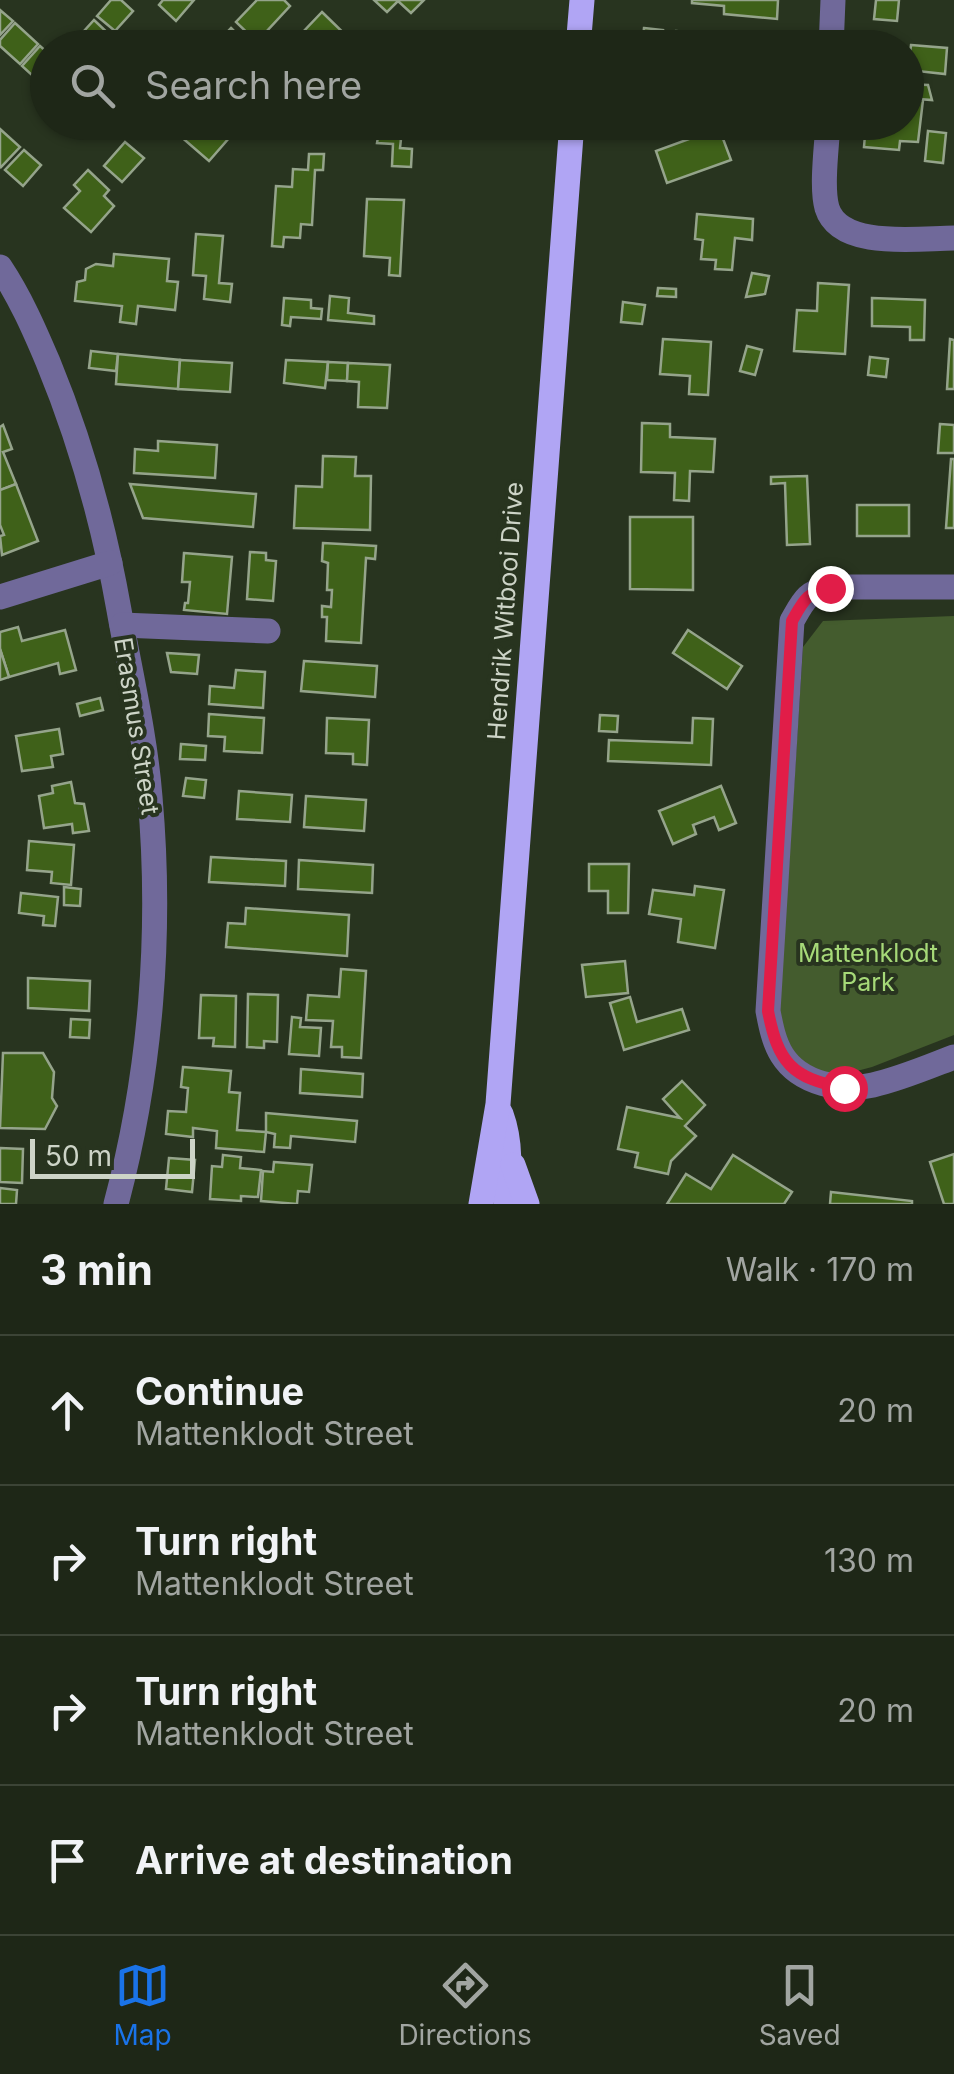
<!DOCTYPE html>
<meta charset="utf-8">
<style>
:root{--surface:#1e2717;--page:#262f20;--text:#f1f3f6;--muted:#a1a5a1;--line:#3c4436;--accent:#1a73e8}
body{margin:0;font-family:Inter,sans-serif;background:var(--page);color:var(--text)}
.scale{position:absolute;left:30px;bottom:25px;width:165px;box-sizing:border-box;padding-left:10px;border:5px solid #cdd4c7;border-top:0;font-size:28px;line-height:35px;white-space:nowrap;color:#cdd4c7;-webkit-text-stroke:8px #28341f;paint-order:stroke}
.stop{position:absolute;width:30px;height:30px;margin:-22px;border:8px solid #e11d48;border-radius:50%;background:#fff}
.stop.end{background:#e11d48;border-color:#fff;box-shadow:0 2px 10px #0008}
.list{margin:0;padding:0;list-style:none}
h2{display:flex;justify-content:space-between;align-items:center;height:130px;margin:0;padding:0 40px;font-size:42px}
h2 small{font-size:32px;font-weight:400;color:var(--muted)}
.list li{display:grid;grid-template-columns:65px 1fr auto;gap:30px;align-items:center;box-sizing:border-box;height:150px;padding:0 40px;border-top:2px solid var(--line)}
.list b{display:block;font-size:38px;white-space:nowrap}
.list p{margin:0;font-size:32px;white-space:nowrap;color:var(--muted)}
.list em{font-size:32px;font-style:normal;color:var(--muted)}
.icon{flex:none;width:55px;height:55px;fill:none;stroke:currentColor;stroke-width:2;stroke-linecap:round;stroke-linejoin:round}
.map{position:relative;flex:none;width:954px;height:1204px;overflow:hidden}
.search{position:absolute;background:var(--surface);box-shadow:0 2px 8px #0004;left:30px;right:30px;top:30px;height:110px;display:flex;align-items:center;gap:25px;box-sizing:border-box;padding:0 35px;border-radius:55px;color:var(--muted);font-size:38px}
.sheet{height:730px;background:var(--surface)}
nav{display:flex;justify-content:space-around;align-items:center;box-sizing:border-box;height:140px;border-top:2px solid var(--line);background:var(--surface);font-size:28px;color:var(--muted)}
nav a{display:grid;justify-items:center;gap:5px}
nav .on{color:var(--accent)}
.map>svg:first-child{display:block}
.green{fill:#445c2e}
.building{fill:#3f6119;stroke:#95a48b;stroke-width:2.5}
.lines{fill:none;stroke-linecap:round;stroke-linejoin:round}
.minor{stroke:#70699a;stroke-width:25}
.major{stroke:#b0a5f4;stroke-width:25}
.route{stroke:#e11d48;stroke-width:12}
.labels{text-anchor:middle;stroke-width:8;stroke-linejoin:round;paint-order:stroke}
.street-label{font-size:25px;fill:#cdd4c7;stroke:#28341f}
.park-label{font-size:25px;fill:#a6d978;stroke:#28341f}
</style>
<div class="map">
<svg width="954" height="1204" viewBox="0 0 954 1204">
<rect width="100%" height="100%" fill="#28341f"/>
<!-- green -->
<polygon class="green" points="954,616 954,1035 872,1067 815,1082 784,1037 779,1017 803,647 823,621"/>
<!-- building -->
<g class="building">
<polygon points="111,0 121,0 133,11 115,31 97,16"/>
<polygon points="163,0 194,0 176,21 159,5"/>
<polygon points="257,0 284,0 290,6 267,31 276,39 268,48 263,48 236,22"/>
<polygon points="374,0 424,0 411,13 398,1 387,12"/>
<polygon points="692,0 778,0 777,19 724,14 724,6 692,3"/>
<polygon points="876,0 899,0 897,21 874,19"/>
<polygon points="0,10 13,21 0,35"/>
<polygon points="322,12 359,48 320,48 303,32"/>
<polygon points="94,20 111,36 101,48 83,48 75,41"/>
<polygon points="15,23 38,44 20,64 0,46 0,40"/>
<polygon points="231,28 251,48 212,48"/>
<polygon points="644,28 663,30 661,48 642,48"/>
<polygon points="676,31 697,33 695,48 674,48"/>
<polygon points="758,40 785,41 785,48 758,48"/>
<polygon points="911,45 947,48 945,74 908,70"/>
<polygon points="40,46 48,53 48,85 45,87 22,66"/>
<polygon points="906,84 928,85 932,100 906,98"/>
<polygon points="906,98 923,100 918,142 900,141 899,150 864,147 866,123 906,122"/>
<polygon points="164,122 243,122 209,161"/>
<polygon points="719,128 731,160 667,183 656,151"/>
<polygon points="0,129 20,147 1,167 0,165"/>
<polygon points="928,131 946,133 943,163 925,161"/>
<polygon points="378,137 401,139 400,148 412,149 411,167 392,166 393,144 377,143"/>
<polygon points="125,142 144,158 122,182 104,166"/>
<polygon points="24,150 41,165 23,186 5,170"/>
<polygon points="309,154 324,154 323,170 315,170 312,225 301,224 300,238 284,237 283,247 272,246 276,186 292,187 293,169 308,170"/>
<polygon points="88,170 109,190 104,196 114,206 91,232 64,208 80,191 74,185"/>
<polygon points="367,199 404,200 400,276 389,275 390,258 364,256"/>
<polygon points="697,214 753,219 752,240 735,238 732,270 715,269 716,260 701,259 703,240 695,239"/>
<polygon points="196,234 223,236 219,283 232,284 230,302 204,299 206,276 193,275"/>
<polygon points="114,254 169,259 167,281 178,282 175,310 138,306 136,324 120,322 122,306 75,301 77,282 85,280 86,269 96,264 113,266"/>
<polygon points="752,273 769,276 765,294 746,297"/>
<polygon points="818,283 849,285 845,354 794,351 797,310 817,311"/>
<polygon points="658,288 676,289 676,297 657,296"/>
<polygon points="330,296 349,298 348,313 374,316 374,324 328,320"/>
<polygon points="284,298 311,300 311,308 322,309 321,319 291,317 290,326 282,325"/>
<polygon points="872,298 925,300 924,340 910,340 910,327 872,326"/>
<polygon points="623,302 645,305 642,324 621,322"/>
<polygon points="663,339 711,342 708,395 689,394 690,376 660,374"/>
<polygon points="950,339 954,340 954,389 947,389"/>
<polygon points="747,346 762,350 755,375 740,371"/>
<polygon points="91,351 118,354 116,371 89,368"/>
<polygon points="118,354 180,360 178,389 116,384"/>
<polygon points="870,357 888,359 886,377 868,375"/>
<polygon points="180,360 232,363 230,392 178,389"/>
<polygon points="286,360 328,362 325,388 284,383"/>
<polygon points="328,362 348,363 347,381 327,380"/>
<polygon points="348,363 390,365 387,408 358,407 359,382 347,381"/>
<polygon points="642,423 670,424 670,437 715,439 713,472 690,471 689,501 674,500 675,473 641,472"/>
<polygon points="940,424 954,425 954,453 938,453"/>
<polygon points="3,425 12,449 3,452 16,484 0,490 0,427"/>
<polygon points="158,441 217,445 215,478 134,473 135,449 158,451"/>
<polygon points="323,456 356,457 355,476 371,476 370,530 294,528 296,486 322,487"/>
<polygon points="951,459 954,459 954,528 946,528"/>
<polygon points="807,476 810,544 787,545 785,483 771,484 771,477"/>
<polygon points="16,484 38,541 2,555 0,536 4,535 0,525 0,490"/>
<polygon points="130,484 256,494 253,527 143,518"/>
<rect x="857" y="505" width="52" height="31"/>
<polygon points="630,517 693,517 693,590 630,589"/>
<polygon points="323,543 376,546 375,559 366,558 361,643 326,641 327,617 322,617 322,606 331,607 332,590 327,590 328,563 322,561"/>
<polygon points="250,552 266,553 266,560 276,561 273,601 247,599"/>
<polygon points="184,553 232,557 227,614 184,610 185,603 188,603 190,582 182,582"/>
<polygon points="18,627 22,641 65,630 76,670 60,674 58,663 9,677 0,649 0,632"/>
<polygon points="688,630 742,666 727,689 673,653"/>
<polygon points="0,649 9,677 0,680"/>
<polygon points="167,653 199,655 197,674 171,672"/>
<polygon points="304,661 377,666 375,697 301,691"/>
<polygon points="236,670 265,672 263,708 209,704 210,686 234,688"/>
<polygon points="100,698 103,710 80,716 77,704"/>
<polygon points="209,714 264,718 262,753 224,751 225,737 208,736"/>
<polygon points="600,715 618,716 617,732 599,731"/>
<polygon points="327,718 369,720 367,765 353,764 353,754 326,753"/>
<polygon points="693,718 713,719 711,765 608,761 609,740 692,743"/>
<polygon points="59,729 63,754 51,756 53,767 22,771 16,736"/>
<polygon points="181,744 206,746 205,760 180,759"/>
<polygon points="186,778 206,780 204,798 183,796"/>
<polygon points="71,782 75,803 84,804 89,831 73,833 72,824 44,828 39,796 53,793 52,786"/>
<polygon points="721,786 736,823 719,830 714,817 693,825 696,834 673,844 659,811"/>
<polygon points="239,791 292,795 290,822 237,819"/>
<polygon points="306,796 366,800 364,831 304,827"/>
<polygon points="29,841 74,845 71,885 51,883 52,872 27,870"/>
<polygon points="211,857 286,861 285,886 209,882"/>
<polygon points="299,860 373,865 372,893 298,889"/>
<polygon points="589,864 629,864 628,913 608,913 608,891 589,891"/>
<polygon points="695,886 724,890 715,948 678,942 681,919 649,914 653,890 694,895"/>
<polygon points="64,887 81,889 80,906 64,905"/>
<polygon points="21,893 58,897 55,926 43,925 44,916 19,913"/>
<polygon points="246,908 349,915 347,956 226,947 228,923 245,924"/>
<polygon points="625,961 628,993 586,997 582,965"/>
<polygon points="341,969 366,971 361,1058 342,1057 342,1047 331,1047 333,1021 306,1020 308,995 339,997"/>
<polygon points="28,978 90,981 89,1011 28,1008"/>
<polygon points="248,994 278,995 277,1042 264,1041 264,1048 247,1047"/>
<polygon points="201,995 236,996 235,1047 213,1046 214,1038 199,1038"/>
<polygon points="630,997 637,1022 682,1009 689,1030 624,1050 610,1003"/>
<polygon points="292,1017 301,1018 300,1027 321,1028 319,1056 289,1054"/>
<polygon points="71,1019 90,1020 89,1038 70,1037"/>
<polygon points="3,1053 43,1053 54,1072 52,1098 57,1106 45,1129 0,1128"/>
<polygon points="183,1067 231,1071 229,1092 240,1093 237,1130 266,1132 264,1152 216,1148 217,1131 193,1128 193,1137 166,1134 168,1111 186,1112 188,1088 181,1087"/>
<polygon points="301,1069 363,1074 362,1097 300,1093"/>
<polygon points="682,1081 705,1105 685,1126 696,1136 671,1161 668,1174 635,1167 638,1153 618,1149 627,1107 680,1118 663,1099"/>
<polygon points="266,1113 357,1121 355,1142 291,1136 290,1148 274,1147 275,1134 266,1132"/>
<polygon points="0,1148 23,1149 22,1183 0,1182"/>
<polygon points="954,1154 954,1204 944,1204 930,1162"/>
<polygon points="223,1155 241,1157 240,1168 261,1170 258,1197 241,1196 241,1201 210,1199 212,1166 222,1167"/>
<polygon points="733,1155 792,1192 784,1204 667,1204 686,1174 711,1189"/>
<polygon points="169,1158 195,1160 192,1192 166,1189"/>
<polygon points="274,1162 312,1165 309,1192 298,1191 297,1204 261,1201 263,1171 273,1172"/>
<polygon points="0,1188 17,1190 16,1204 0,1204"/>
<polygon points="831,1192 912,1201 912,1204 830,1204"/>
</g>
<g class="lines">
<!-- minor -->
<g class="minor">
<polyline points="831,48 833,0"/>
<path d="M828,122C827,145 821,187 827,208C840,250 919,238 954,238"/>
<path d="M0,267C20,297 34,329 48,362C81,442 104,525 119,610C130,672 145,734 150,797C162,932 151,1073 116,1204"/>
<path d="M954,587H830C806,593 804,600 792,621L768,1011C771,1027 774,1042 782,1055C800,1084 842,1092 873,1085C900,1079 928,1067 954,1057"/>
<polyline points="0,597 110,563"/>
<polyline points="122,625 268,631"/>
</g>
<!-- major -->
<g class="major">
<polyline points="578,48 582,0"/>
<path d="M501,1114C512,1144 509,1172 506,1204"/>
<polyline points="513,1165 527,1204"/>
<polyline points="481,1204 498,1104 572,122"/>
</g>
</g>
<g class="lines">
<!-- route -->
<path class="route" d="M830,588C806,593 804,600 792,621L768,1011C778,1063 792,1078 844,1088"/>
</g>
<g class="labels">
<!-- street labels -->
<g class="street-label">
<text transform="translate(505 611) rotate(-86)" y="9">Hendrik Witbooi Drive</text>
<text transform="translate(137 726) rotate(81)" y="9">Erasmus Street</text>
</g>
<!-- park labels -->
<g class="park-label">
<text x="868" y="962">Mattenklodt<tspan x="868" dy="29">Park</tspan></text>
</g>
</g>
</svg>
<div class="scale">50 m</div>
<div class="stop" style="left:844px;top:1088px"></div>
<div class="stop end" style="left:830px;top:588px"></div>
<div class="search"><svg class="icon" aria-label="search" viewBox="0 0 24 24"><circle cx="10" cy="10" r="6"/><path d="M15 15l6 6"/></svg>Search here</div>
</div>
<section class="sheet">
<h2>3 min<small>Walk · 170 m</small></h2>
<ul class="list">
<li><svg class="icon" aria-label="ahead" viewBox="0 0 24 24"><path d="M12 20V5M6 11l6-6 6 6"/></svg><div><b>Continue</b><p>Mattenklodt Street</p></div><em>20 m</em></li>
<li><svg class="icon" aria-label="right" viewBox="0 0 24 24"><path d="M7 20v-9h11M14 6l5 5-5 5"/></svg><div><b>Turn right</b><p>Mattenklodt Street</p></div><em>130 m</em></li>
<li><svg class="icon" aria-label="right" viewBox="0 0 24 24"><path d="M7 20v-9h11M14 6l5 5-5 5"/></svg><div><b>Turn right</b><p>Mattenklodt Street</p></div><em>20 m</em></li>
<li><svg class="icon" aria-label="arrive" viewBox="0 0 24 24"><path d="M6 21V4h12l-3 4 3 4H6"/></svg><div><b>Arrive at destination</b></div></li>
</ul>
</section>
<nav>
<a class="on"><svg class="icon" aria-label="map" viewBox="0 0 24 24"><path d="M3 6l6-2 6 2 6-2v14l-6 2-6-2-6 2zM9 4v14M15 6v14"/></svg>Map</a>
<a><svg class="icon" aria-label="directions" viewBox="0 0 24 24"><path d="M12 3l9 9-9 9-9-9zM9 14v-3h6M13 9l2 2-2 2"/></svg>Directions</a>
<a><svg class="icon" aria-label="saved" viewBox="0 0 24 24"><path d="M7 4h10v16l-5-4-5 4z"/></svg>Saved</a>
</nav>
